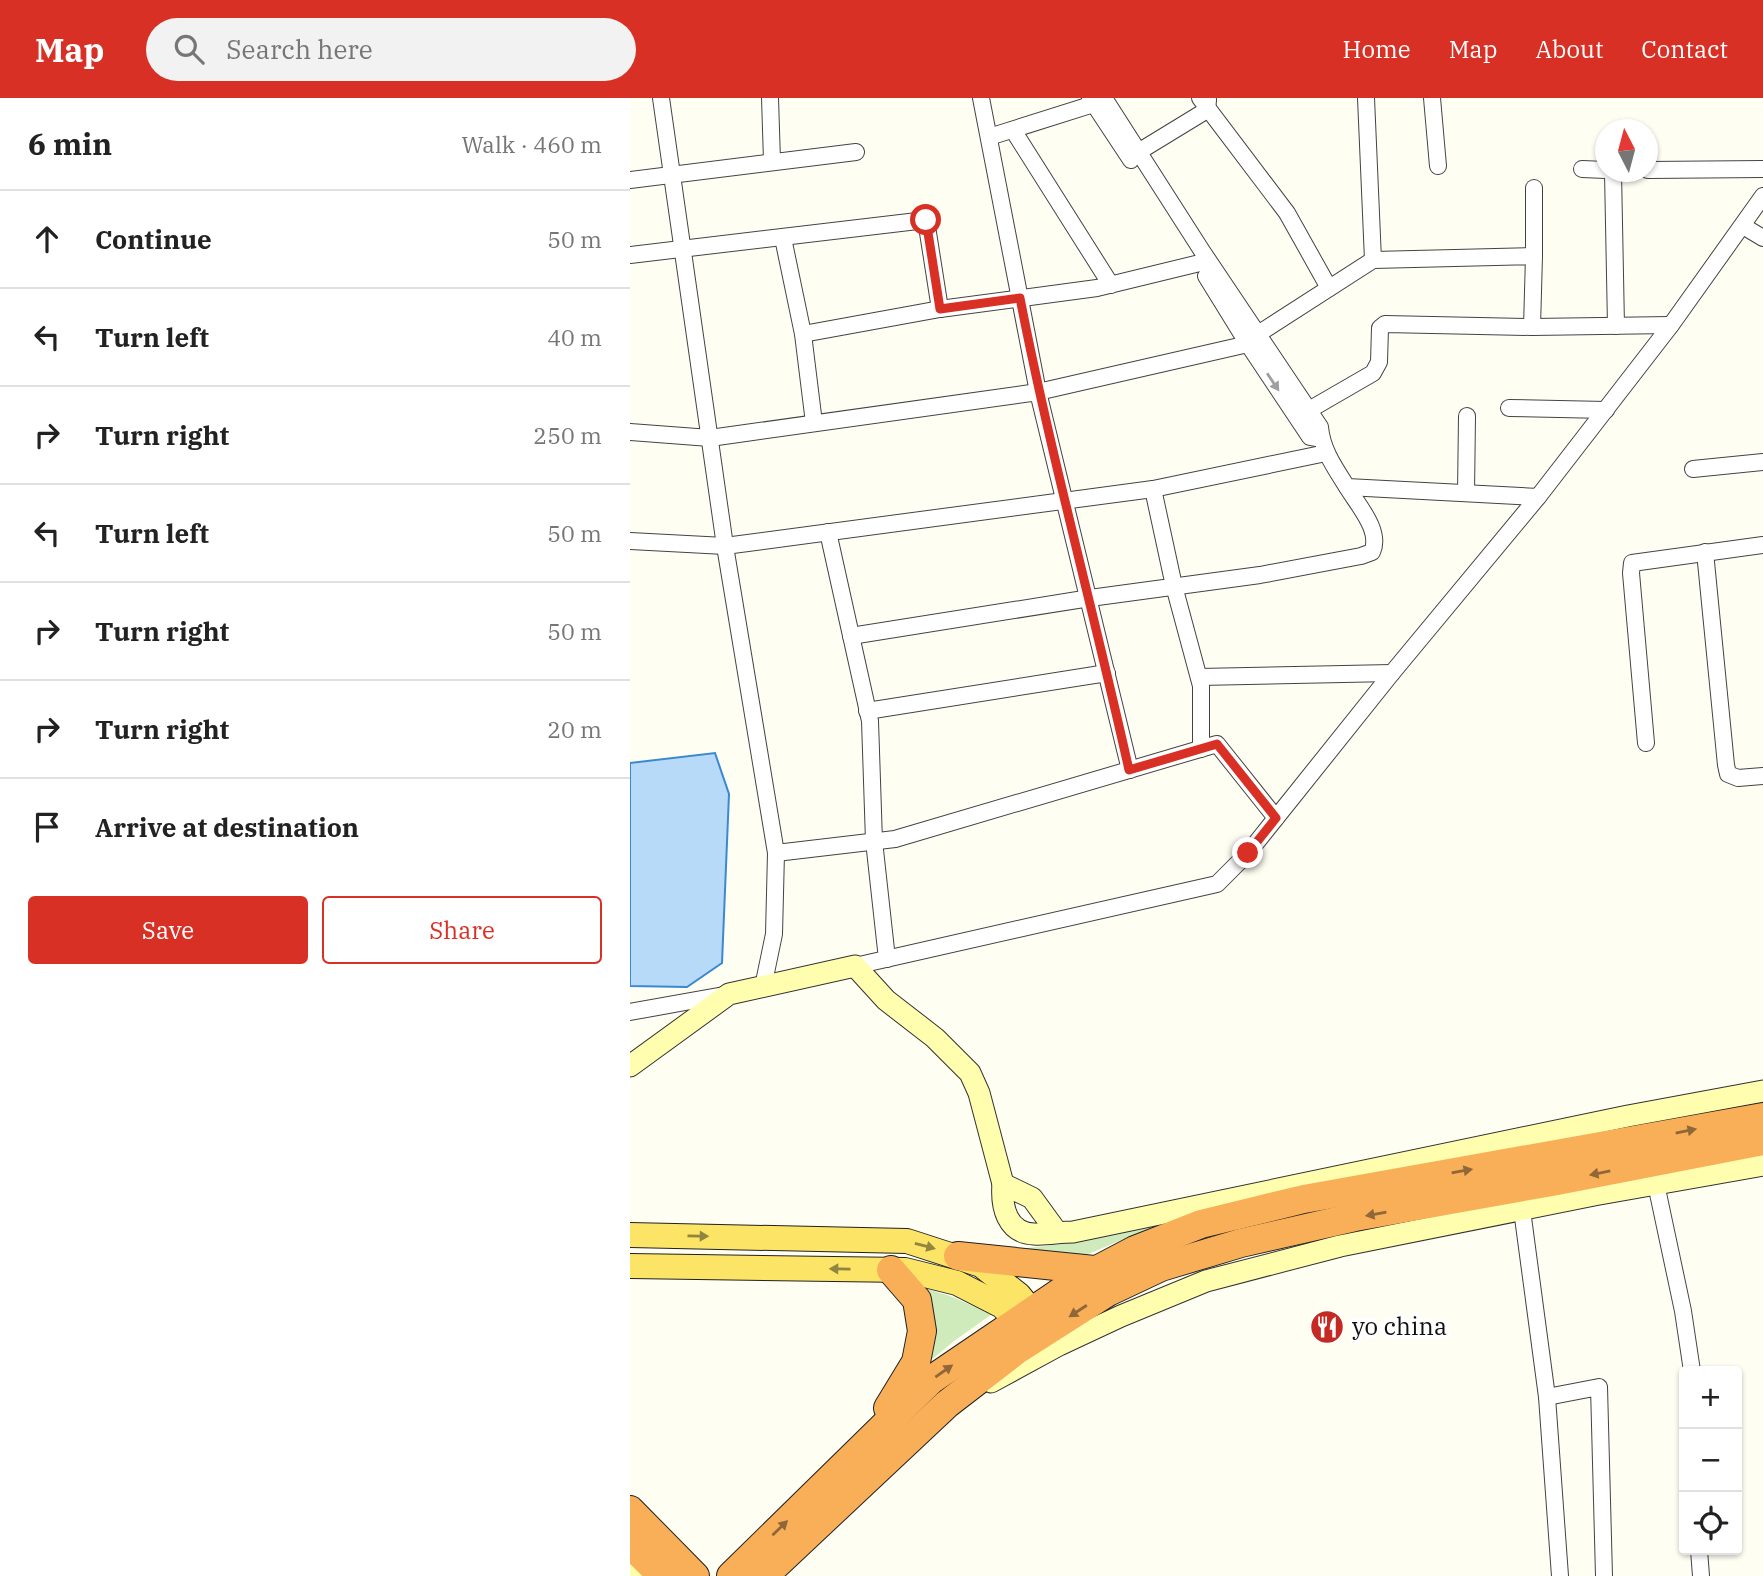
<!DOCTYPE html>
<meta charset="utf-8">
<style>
:root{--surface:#fff;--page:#f2f2f2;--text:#222;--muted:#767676;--line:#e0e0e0;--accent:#d93025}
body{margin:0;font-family:"IBM Plex Serif",serif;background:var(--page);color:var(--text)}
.controls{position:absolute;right:21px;bottom:21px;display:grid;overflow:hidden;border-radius:7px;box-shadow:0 2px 5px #0004}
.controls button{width:63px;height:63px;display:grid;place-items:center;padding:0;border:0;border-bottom:2px solid var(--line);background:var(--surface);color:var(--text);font:35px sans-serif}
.compass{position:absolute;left:965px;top:21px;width:63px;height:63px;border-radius:50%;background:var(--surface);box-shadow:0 2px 5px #0004;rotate:354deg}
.stop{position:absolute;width:21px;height:21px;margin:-16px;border:5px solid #d93025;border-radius:50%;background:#fff}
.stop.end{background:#d93025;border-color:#fff;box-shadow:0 2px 7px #0008}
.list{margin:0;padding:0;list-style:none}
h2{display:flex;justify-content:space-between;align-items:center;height:91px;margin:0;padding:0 28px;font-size:30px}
h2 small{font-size:23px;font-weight:400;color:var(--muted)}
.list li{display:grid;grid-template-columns:46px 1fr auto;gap:21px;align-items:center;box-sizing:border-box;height:98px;padding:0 28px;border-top:2px solid var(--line)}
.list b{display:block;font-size:26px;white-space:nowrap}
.list em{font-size:23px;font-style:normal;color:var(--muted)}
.actions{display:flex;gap:14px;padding:21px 28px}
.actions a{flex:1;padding:16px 0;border:2px solid var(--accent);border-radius:7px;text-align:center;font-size:24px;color:var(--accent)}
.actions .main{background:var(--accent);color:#fff}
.icon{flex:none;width:38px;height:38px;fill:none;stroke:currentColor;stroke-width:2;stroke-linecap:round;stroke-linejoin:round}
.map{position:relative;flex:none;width:1133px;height:1478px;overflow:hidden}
header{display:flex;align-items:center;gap:42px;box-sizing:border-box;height:98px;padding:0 35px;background:var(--accent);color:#fff}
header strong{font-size:33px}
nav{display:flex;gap:38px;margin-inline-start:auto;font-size:24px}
.search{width:490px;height:63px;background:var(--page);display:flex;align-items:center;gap:18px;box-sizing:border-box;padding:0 24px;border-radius:38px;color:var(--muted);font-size:26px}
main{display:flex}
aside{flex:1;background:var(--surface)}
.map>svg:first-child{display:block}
.green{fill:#d0ebbb}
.water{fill:#b6daf8;stroke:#3b88d1;stroke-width:2}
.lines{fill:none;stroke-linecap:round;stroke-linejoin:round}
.street-casing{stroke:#434343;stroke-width:18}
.secondary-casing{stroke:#323232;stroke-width:23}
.primary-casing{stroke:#212121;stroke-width:26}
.highway-casing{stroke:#212121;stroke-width:30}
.street{stroke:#fff;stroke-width:16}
.secondary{stroke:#fffdae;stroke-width:21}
.primary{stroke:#fbe466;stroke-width:24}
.highway{stroke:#f8af58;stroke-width:28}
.oneway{fill:#9f9f9f}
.oneway2{fill:#906738}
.oneway3{fill:#91853f}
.route{stroke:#d93025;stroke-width:9}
.labels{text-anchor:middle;stroke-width:7;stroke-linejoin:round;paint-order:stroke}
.poi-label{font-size:24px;fill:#101010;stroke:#fff;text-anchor:start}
</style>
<header>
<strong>Map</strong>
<div class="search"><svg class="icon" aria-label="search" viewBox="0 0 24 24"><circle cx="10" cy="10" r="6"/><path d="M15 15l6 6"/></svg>Search here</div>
<nav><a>Home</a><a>Map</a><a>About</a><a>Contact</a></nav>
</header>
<main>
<aside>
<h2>6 min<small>Walk · 460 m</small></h2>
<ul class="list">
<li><svg class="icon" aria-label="ahead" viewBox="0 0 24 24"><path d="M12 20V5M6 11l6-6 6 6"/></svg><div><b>Continue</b></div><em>50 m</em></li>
<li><svg class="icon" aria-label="left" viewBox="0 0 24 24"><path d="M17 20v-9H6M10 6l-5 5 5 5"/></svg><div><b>Turn left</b></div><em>40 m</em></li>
<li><svg class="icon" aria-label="right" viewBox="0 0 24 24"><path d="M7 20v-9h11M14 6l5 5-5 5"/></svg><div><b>Turn right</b></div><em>250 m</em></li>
<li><svg class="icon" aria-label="left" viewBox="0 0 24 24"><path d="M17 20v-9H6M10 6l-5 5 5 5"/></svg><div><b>Turn left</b></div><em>50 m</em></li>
<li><svg class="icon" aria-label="right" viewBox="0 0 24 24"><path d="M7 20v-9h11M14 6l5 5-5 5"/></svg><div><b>Turn right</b></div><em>50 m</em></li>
<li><svg class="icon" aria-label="right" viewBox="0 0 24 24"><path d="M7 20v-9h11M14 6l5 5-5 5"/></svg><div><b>Turn right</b></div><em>20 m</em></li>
<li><svg class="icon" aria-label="arrive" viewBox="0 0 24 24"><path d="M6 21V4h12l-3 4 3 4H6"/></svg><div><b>Arrive at destination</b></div></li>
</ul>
<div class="actions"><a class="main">Save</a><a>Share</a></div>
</aside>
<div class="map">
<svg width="1133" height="1478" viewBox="0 0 1133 1478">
<rect width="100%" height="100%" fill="#fffef3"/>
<!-- green -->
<g class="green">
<polygon points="523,1125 524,1128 449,1160 362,1154 432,1146"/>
<polygon points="278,1185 320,1198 362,1216 324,1243 288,1273"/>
</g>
<!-- water -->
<polygon class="water" points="85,655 99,696 92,865 57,889 0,888 0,665"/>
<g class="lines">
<!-- street casing -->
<g class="street-casing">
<g id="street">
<polyline points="31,0 95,448 146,755 144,836 133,889"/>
<polyline points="140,0 142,63"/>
<polyline points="351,0 408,294 618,246 628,236 743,162 904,158 902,229 1041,227"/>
<polyline points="460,0 501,62"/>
<path d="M474,0L572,153L690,329C692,352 705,370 717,389L908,399L1041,227L1133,98"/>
<polyline points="570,0 657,115 699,190"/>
<polyline points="736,0 743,162"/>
<polyline points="802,0 808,68"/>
<polyline points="383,32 481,187"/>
<polyline points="359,39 473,3"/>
<polyline points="500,59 577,12 578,2"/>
<polyline points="952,71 976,72"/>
<polyline points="1018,72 1133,71"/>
<polyline points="983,74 986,228"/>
<polyline points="0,82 226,54"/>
<polyline points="904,90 904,158"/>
<polyline points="1113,128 1133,140"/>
<polyline points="153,140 173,236 184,325"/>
<polyline points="0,157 296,122 310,211"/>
<polyline points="576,178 618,246 680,339 691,341"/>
<polyline points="173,236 310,211 467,190 578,163"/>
<polyline points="879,310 976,312"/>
<polyline points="679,312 743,275 749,264 750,230 755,226 902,229"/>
<polyline points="0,334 80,340 408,294 500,672"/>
<polyline points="1063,371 1133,364"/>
<polyline points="523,391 544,488 571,588 571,651"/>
<polyline points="836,395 837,318"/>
<polyline points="198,434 240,623 244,743 257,861"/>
<polyline points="0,443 95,448 523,391 696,355"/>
<polyline points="1075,454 1096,667 1098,676 1108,680 1133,678"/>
<path d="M221,538L460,500L630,477L731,458L742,454C752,433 727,406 717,389"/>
<polyline points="569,579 762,575"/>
<polyline points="237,613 477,575"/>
<polyline points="1016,645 1001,475 1002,465 1133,447"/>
<polyline points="146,755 265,741 587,646 646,720"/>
<polyline points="225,868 587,786 618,755 762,575 908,399"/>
<polyline points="0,914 94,897"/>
<polyline points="1026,1086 1053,1213 1062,1273"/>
<polyline points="892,1112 917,1299 930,1478"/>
<polyline points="917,1299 969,1289 974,1478"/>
<polyline points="1069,1452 1071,1478"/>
</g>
</g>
<!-- secondary casing -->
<g class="secondary-casing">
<g id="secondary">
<polyline points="0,968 99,896 225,868 256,902 305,940 340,975 349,995 373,1086"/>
<path d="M426,1133L402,1100L373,1086C371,1109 377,1135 404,1136C417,1137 429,1134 443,1134L998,1018L1133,993"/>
<polyline points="361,1284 429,1247 491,1218 576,1183 710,1148 964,1097 1133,1067"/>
<polyline points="0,1468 10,1478"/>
</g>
</g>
<!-- primary casing -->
<g class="primary-casing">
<g id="primary">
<polyline points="0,1137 277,1143 351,1167 389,1197 414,1228"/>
<polyline points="0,1168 275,1172 327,1185 372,1208 386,1223 397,1241"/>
</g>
</g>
<!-- highway casing -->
<g class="highway-casing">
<g id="highway">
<polyline points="328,1158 464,1172"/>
<polyline points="258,1310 286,1264 292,1233 287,1202 261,1172"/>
<polyline points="0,1412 65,1478"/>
<polyline points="0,1446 32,1478"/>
<polyline points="101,1478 301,1282 448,1182 505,1152 571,1126 674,1101 1133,1019"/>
<polyline points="134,1478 317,1306 387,1252 478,1194 531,1169 611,1145 725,1119 927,1083 1133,1043"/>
</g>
</g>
<!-- street -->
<use href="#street" class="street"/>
<!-- secondary -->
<use href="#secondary" class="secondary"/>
<!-- primary -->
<use href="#primary" class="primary"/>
<!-- highway -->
<use href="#highway" class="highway"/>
</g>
<!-- one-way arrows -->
<defs><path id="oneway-solid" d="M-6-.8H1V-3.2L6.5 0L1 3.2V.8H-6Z" transform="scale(1.75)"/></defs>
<use class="oneway" href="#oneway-solid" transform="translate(643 284) rotate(56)"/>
<g class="oneway2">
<use href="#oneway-solid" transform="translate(1056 1033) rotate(-11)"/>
<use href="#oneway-solid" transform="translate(832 1073) rotate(-10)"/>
<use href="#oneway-solid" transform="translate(970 1075) rotate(169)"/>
<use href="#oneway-solid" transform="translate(746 1116) rotate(170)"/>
<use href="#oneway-solid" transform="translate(448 1213) rotate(147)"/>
<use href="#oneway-solid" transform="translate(314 1273) rotate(-35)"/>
<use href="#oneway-solid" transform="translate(150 1430) rotate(-44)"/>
</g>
<g class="oneway3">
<use href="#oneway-solid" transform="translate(68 1138) rotate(1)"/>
<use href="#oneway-solid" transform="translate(295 1148) rotate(15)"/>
<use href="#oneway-solid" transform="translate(210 1171) rotate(-179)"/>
</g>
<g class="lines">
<!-- route -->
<path class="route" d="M296,122L310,211L390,200C421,359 464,514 499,672L587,646L646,720L618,755"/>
</g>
<!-- icons -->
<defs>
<g id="restaurant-disc" transform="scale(1.75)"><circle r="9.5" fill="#c52923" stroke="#fff"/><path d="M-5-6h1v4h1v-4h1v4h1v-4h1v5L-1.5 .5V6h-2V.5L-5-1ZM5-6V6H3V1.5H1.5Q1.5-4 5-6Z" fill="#fff"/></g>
</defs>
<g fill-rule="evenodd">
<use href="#restaurant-disc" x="697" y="1229"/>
</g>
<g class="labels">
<!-- poi labels -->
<g class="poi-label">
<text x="722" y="1237">yo china</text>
</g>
</g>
</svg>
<div class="controls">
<button>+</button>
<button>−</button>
<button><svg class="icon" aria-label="locate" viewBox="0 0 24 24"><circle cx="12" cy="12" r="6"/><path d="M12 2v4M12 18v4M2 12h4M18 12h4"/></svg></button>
</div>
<svg class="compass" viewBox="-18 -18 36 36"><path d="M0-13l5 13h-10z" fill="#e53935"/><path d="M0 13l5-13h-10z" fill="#767676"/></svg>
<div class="stop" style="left:296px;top:122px"></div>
<div class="stop end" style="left:618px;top:755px"></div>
</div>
</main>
